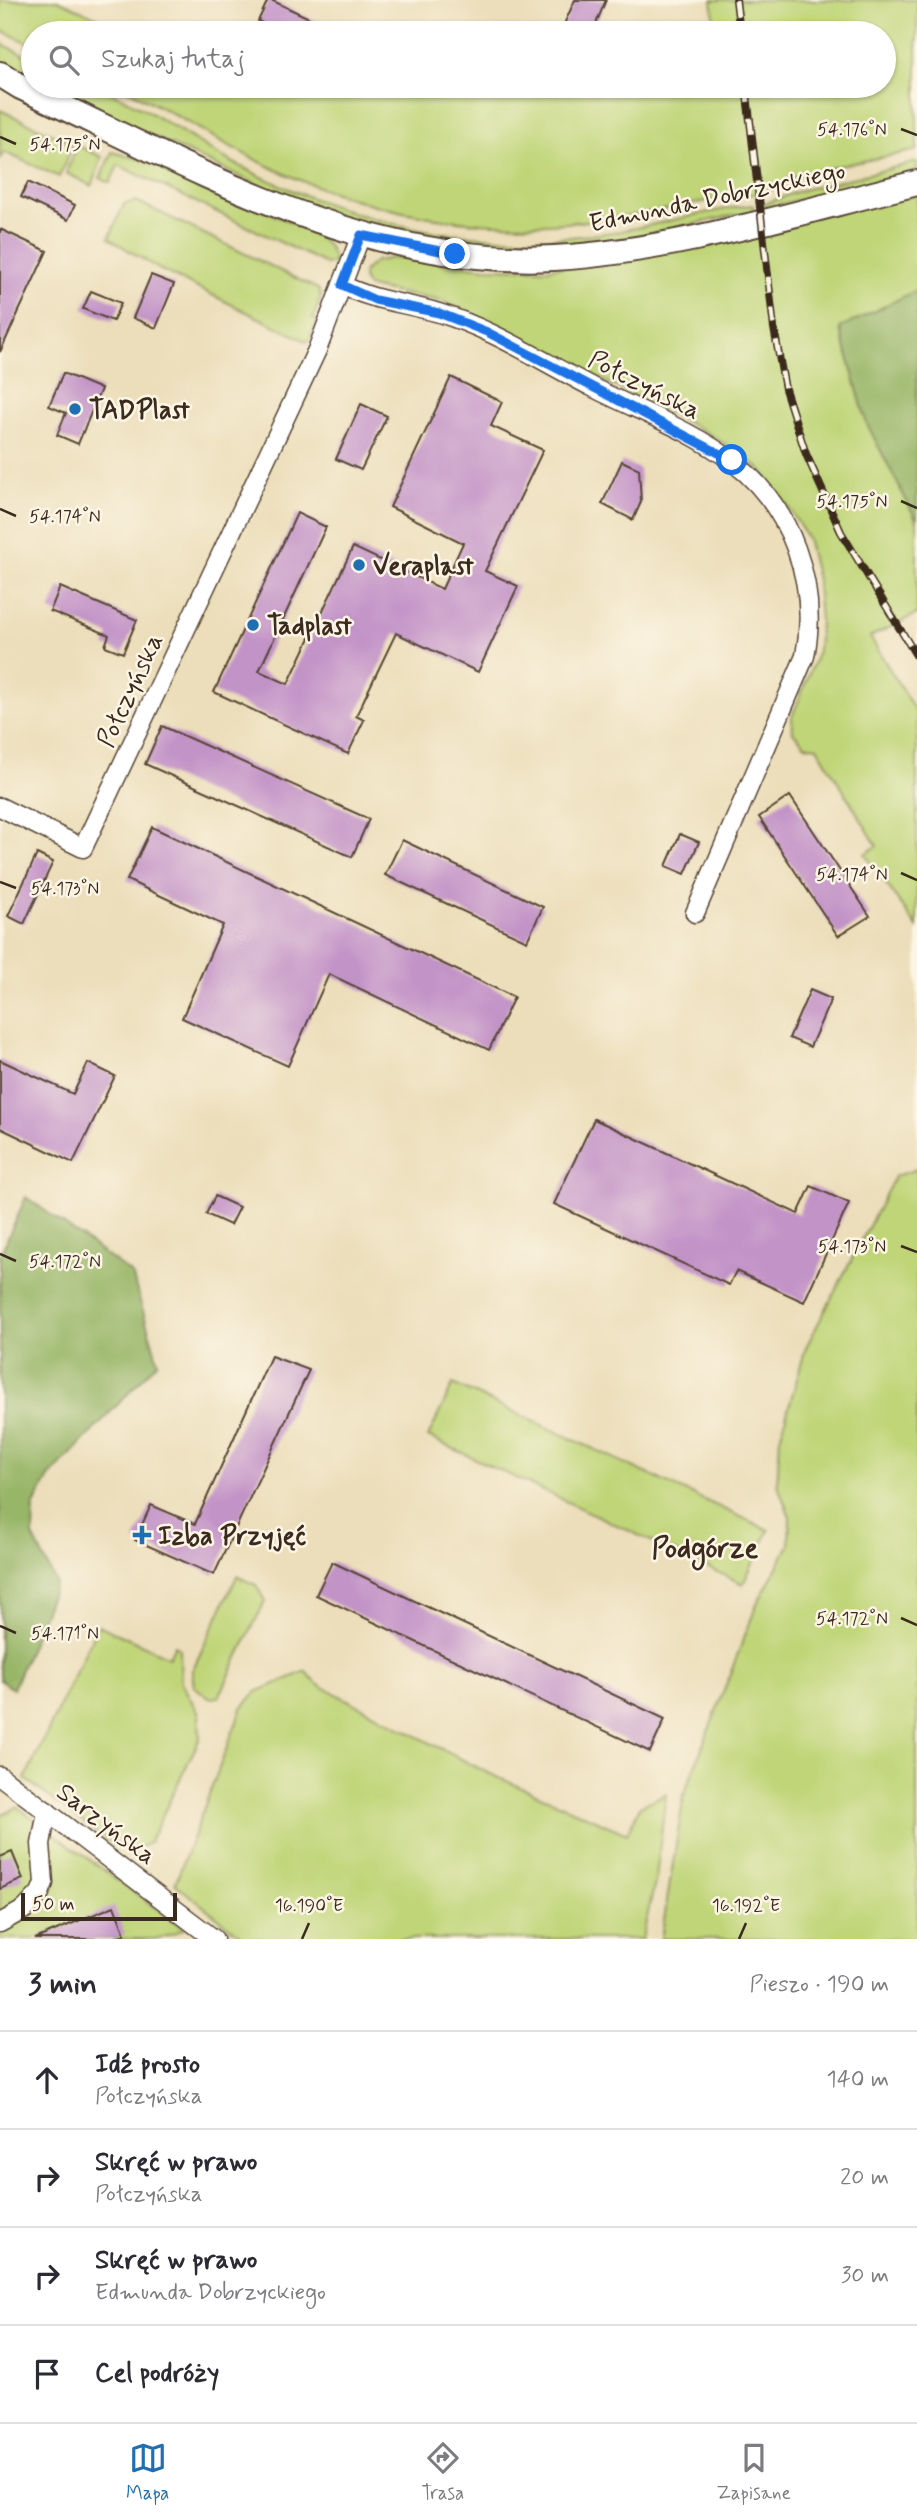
<!DOCTYPE html>
<html lang="pl">
<meta charset="utf-8">
<style>
:root{--surface:#fff;--page:#f2f2f3;--text:#2b2b33;--muted:#7c7c81;--line:#e1e1e2;--accent:#1f6fb2}
body{margin:0;font-family:Mynerve,sans-serif;background:var(--page);color:var(--text)}
.scale{position:absolute;left:21px;bottom:18px;width:156px;box-sizing:border-box;padding-left:7px;border:4px solid #3b2a1e;border-top:0;font-size:19px;line-height:24px;white-space:nowrap;color:#3b2a1e;-webkit-text-stroke:5px #fcf5e5;paint-order:stroke}
.stop{position:absolute;width:21px;height:21px;margin:-16px;border:5px solid #1a73e8;border-radius:50%;background:#fff}
.stop.end{background:#1a73e8;border-color:#fff;box-shadow:0 2px 7px #0008}
.list{margin:0;padding:0;list-style:none}
h2{display:flex;justify-content:space-between;align-items:center;height:91px;margin:0;padding:0 28px;font-size:30px}
h2 small{font-size:23px;font-weight:400;color:var(--muted)}
.list li{display:grid;grid-template-columns:46px 1fr auto;gap:21px;align-items:center;box-sizing:border-box;height:98px;padding:0 28px;border-top:2px solid var(--line)}
.list b{display:block;font-size:26px;white-space:nowrap}
.list p{margin:0;font-size:23px;white-space:nowrap;color:var(--muted)}
.list em{font-size:23px;font-style:normal;color:var(--muted)}
.icon{flex:none;width:38px;height:38px;fill:none;stroke:currentColor;stroke-width:2;stroke-linecap:round;stroke-linejoin:round}
.map{position:relative;flex:none;width:917px;height:1939px;overflow:hidden}
.search{position:absolute;background:var(--surface);box-shadow:0 2px 5px #0004;left:21px;right:21px;top:21px;height:77px;display:flex;align-items:center;gap:18px;box-sizing:border-box;padding:0 24px;border-radius:38px;color:var(--muted);font-size:26px}
.sheet{height:483px;background:var(--surface)}
nav{display:flex;justify-content:space-around;align-items:center;box-sizing:border-box;height:98px;border-top:2px solid var(--line);background:var(--surface);font-size:19px;color:var(--muted)}
nav a{display:grid;justify-items:center;gap:4px}
nav .on{color:var(--accent)}
.map>svg:first-child{display:block}
.green{fill:#c0d578;stroke:#7e804b;stroke-width:2}
.forest{fill:#98b668;stroke:#6a7043;stroke-width:2}
.building{fill:#c293c7}
.lines{fill:none;stroke-linecap:round;stroke-linejoin:round}
.minor-casing{stroke:#564535;stroke-width:21}
.secondary-casing{stroke:#564535;stroke-width:28}
.minor{stroke:#fff;stroke-width:18}
.secondary{stroke:#fff;stroke-width:24}
.rail-casing{stroke:#3b2a1e;stroke-width:8}
.rail{stroke:#fcf5e5;stroke-width:5;stroke-dasharray:16;stroke-linecap:butt}
.route{stroke:#1a73e8;stroke-width:9}
.ticks{fill:none;stroke:#3b2a1e;stroke-width:2.5}
.poi-dot{fill:#1f6fb2;stroke:#fcf5e5;stroke-width:2.5}
.labels{text-anchor:middle;stroke-width:5;stroke-linejoin:round;paint-order:stroke}
.street-label{font-size:26px;fill:#3b2a1e;stroke:#fcf5e5}
.poi-label{font-size:26px;font-weight:bold;fill:#3b2a1e;stroke:#fcf5e5;text-anchor:start}
.neighbourhood-label{font-size:28px;font-weight:bold;fill:#3b2a1e;stroke:#fcf5e5}
.ticks-label{font-size:18px;text-anchor:middle;fill:#3b2a1e;stroke:#fcf5e5;stroke-width:5;stroke-linejoin:round;paint-order:stroke}
</style>
<div class="map">
<svg width="917" height="1939" viewBox="0 0 917 1939">
<rect width="100%" height="100%" fill="#fcf5e5"/>
<filter id="ink" filterUnits="userSpaceOnUse"><feTurbulence type="fractalNoise" baseFrequency=".0143" numOctaves="2"/><feDisplacementMap in="SourceGraphic" scale="14" xChannelSelector="R" yChannelSelector="G"/><feConvolveMatrix kernelMatrix="1 2 1 2 8 2 1 2 1" color-interpolation-filters="sRGB"/></filter>
<filter id="wash" filterUnits="userSpaceOnUse"><feTurbulence type="fractalNoise" baseFrequency=".00686" numOctaves="4" result="noise"/><feDisplacementMap in="SourceGraphic" scale="28" xChannelSelector="R" yChannelSelector="G"/><feGaussianBlur stdDeviation="1.57" result="paint"/><feColorMatrix in="noise" values="0 0 0 0 0 0 0 0 0 0 0 0 0 0 0 0 0 1.4 0 .05"/><feComposite in="paint" operator="in"/></filter>
<g filter="url(#wash)">
<rect width="100%" height="100%" fill="#ecdeba"/>
<!-- green -->
<g class="green">
<polygon points="0,0 58,0 131,33 33,33 33,45 0,30"/>
<path d="M712,0H917V150C878,159 837,165 798,176C788,178 780,186 770,190C751,197 727,196 707,201C561,234 444,237 302,181C238,156 182,115 119,86H276L317,92L561,86H884V33H716Z"/>
<polygon points="2,44 33,59 33,80 0,64"/>
<path d="M44,86C59,86 78,82 92,86C139,100 189,139 232,162C268,181 306,197 345,210C429,238 525,246 613,232C660,225 706,210 753,205L754,211L611,242L505,247L451,242L343,218L254,183Z"/>
<polygon points="0,110 70,142 72,147 59,177 4,152 0,160"/>
<polygon points="81,147 102,157 92,186 66,173 76,149"/>
<polygon points="112,152 161,165 315,233 329,247 335,263 326,264 118,165 110,183 100,178"/>
<polygon points="917,162 917,171 765,208 764,204 802,190"/>
<polygon points="917,195 917,290 840,329 867,424 917,521 917,614 870,637 917,714 917,927 865,854 877,846 817,747 805,745 793,732 792,717 818,651 820,622 817,580 807,538 786,503 761,470 739,452 698,428 472,314 442,301 368,287 363,279 364,271 376,261 400,257 485,268 548,269"/>
<polygon points="136,201 318,289 321,297 313,318 318,321 308,342 159,269 109,238 124,204"/>
<polygon points="917,1169 917,1939 661,1939 684,1795 757,1604 789,1545 790,1517 777,1483 780,1438 806,1347 895,1176"/>
<polygon points="453,1384 769,1530 743,1584 428,1437"/>
<polygon points="237,1576 256,1585 265,1601 219,1697 209,1698 194,1686 192,1671"/>
<path d="M98,1625L169,1657L175,1645L180,1649L181,1682L199,1714L200,1738L149,1843C136,1851 124,1848 111,1843L25,1779Z"/>
<polygon points="306,1671 317,1684 486,1772 627,1834 640,1806 666,1794 656,1878 642,1939 245,1939 175,1884 242,1708 256,1692"/>
<polygon points="18,1807 184,1929 160,1939 0,1939 0,1815"/>
</g>
<!-- forest -->
<g class="forest">
<polygon points="917,290 917,521 867,424 840,328"/>
<polygon points="26,1197 132,1274 158,1362 49,1477 34,1505 33,1536 56,1583 13,1689 0,1680 0,1255"/>
</g>
<g id="blocks">
<!-- building -->
<g class="building">
<polygon points="268,0 271,0 341,33 285,33 258,21"/>
<polygon points="575,0 606,0 592,33 560,33"/>
<polygon points="28,182 75,205 68,220 21,197"/>
<polygon points="0,229 47,251 0,352"/>
<polygon points="151,275 174,284 156,328 133,318"/>
<polygon points="91,291 121,303 113,321 83,309"/>
<polygon points="63,373 101,389 78,444 57,435 66,413 49,406"/>
<polygon points="451,377 502,402 491,426 543,450 485,571 518,586 478,672 396,633 356,716 364,720 348,754 214,692 297,513 326,527 259,671 288,684 353,547 442,589 463,543 390,507"/>
<polygon points="361,404 387,416 361,470 336,459"/>
<polygon points="622,461 639,469 641,502 633,520 602,504"/>
<polygon points="60,587 137,620 123,653 105,646 109,635 50,611"/>
<polygon points="162,726 369,819 352,857 145,764"/>
<polygon points="790,796 870,916 838,936 759,817"/>
<polygon points="152,827 514,997 489,1050 329,974 288,1066 182,1018 223,925 127,880"/>
<polygon points="680,834 699,842 685,874 666,866"/>
<polygon points="402,840 543,907 527,941 385,875"/>
<polygon points="37,854 53,862 24,924 8,916"/>
<polygon points="810,990 831,999 810,1047 789,1038"/>
<polygon points="0,1060 73,1094 88,1063 115,1076 73,1163 0,1128"/>
<polygon points="594,1119 798,1214 811,1186 849,1203 804,1302 736,1271 729,1285 554,1204"/>
<polygon points="215,1196 239,1207 230,1225 206,1214"/>
<polygon points="271,1356 309,1370 214,1575 135,1540 151,1505 195,1524"/>
<polygon points="332,1562 665,1719 650,1752 316,1595"/>
<polygon points="12,1852 23,1879 0,1889 0,1857"/>
<polygon points="114,1906 125,1934 112,1939 35,1939"/>
</g>
</g>
</g>
<g filter="url(#ink)">
<use href="#blocks" fill-opacity="0" stroke="#564535" stroke-width="2"/>
<g class="lines">
<!-- minor casing -->
<g class="minor-casing">
<g id="minor">
<path d="M342,285C374,301 406,303 439,313C493,329 543,362 592,387C638,411 692,430 733,462C791,506 819,584 805,656L695,913"/>
<polyline points="0,807 83,848 317,350 361,235"/>
<polyline points="0,1776 214,1939"/>
<polyline points="0,1923 25,1909 40,1893 44,1883 41,1844 47,1811"/>
</g>
</g>
<!-- secondary casing -->
<g class="secondary-casing">
<path id="secondary" d="M0,74L21,87C190,166 362,268 554,258C677,251 798,212 917,183"/>
</g>
<!-- minor -->
<use href="#minor" class="minor"/>
<!-- secondary -->
<use href="#secondary" class="secondary"/>
<!-- rail casing -->
<g class="rail-casing">
<g id="rail">
<polyline points="736,0 740,33"/>
<polyline points="746,86 774,328 785,389 806,454 841,532 917,657"/>
</g>
</g>
<!-- rail -->
<use href="#rail" class="rail"/>
</g>
</g>
<g class="lines" filter="url(#ink)">
<!-- route -->
<polyline class="route" points="455,254 361,235 342,285 375,300 439,313 487,332 732,460"/>
</g>
<!-- ticks -->
<path class="ticks" d="M901,129L917,135M0,137L16,144M901,501L917,508M0,509L16,516M901,873L917,880M0,882L16,888M901,1246L917,1252M0,1254L16,1261M901,1618L917,1625M0,1626L16,1633M302,1939L309,1923M739,1939L746,1923"/>
<!-- markers -->
<g class="poi-dot">
<circle cx="75" cy="409" r="7"/>
<circle cx="359" cy="565" r="7"/>
<circle cx="253" cy="625" r="7"/>
<path d="M138.5 1524.5h7v7h7v7h-7v7h-7v-7h-7v-7h7z"/>
</g>
<g class="labels">
<!-- street labels -->
<g class="street-label">
<text transform="translate(717 196) rotate(-12)" y="9">Edmunda Dobrzyckiego</text>
<text transform="translate(645 384) rotate(27)" y="9">Połczyńska</text>
<text transform="translate(129 690) rotate(-65)" y="9">Połczyńska</text>
<text transform="translate(107 1823) rotate(37)" y="9">Sarzyńska</text>
</g>
<!-- poi labels -->
<g class="poi-label">
<text x="89" y="418">TADPlast</text>
<text x="373" y="574">Veraplast</text>
<text x="267" y="634">Tadplast</text>
<text x="158" y="1544">Izba Przyjęć</text>
</g>
<!-- neighbourhood labels -->
<g class="neighbourhood-label">
<text x="705" y="1557">Podgórze</text>
</g>
</g>
<g class="ticks-label">
<text x="852" y="135">54.176°N</text>
<text x="65" y="150">54.175°N</text>
<text x="852" y="507">54.175°N</text>
<text x="65" y="522">54.174°N</text>
<text x="852" y="880">54.174°N</text>
<text x="65" y="894">54.173°N</text>
<text x="852" y="1252">54.173°N</text>
<text x="65" y="1267">54.172°N</text>
<text x="852" y="1624">54.172°N</text>
<text x="65" y="1639">54.171°N</text>
<text x="309" y="1911">16.190°E</text>
<text x="746" y="1911">16.192°E</text>
</g>
</svg>
<div class="scale">50 m</div>
<div class="stop" style="left:732px;top:460px"></div>
<div class="stop end" style="left:455px;top:254px"></div>
<div class="search"><svg class="icon" aria-label="search" viewBox="0 0 24 24"><circle cx="10" cy="10" r="6"/><path d="M15 15l6 6"/></svg>Szukaj tutaj</div>
</div>
<section class="sheet">
<h2>3 min<small>Pieszo · 190 m</small></h2>
<ul class="list">
<li><svg class="icon" aria-label="ahead" viewBox="0 0 24 24"><path d="M12 20V5M6 11l6-6 6 6"/></svg><div><b>Idź prosto</b><p>Połczyńska</p></div><em>140 m</em></li>
<li><svg class="icon" aria-label="right" viewBox="0 0 24 24"><path d="M7 20v-9h11M14 6l5 5-5 5"/></svg><div><b>Skręć w prawo</b><p>Połczyńska</p></div><em>20 m</em></li>
<li><svg class="icon" aria-label="right" viewBox="0 0 24 24"><path d="M7 20v-9h11M14 6l5 5-5 5"/></svg><div><b>Skręć w prawo</b><p>Edmunda Dobrzyckiego</p></div><em>30 m</em></li>
<li><svg class="icon" aria-label="arrive" viewBox="0 0 24 24"><path d="M6 21V4h12l-3 4 3 4H6"/></svg><div><b>Cel podróży</b></div></li>
</ul>
</section>
<nav>
<a class="on"><svg class="icon" aria-label="map" viewBox="0 0 24 24"><path d="M3 6l6-2 6 2 6-2v14l-6 2-6-2-6 2zM9 4v14M15 6v14"/></svg>Mapa</a>
<a><svg class="icon" aria-label="directions" viewBox="0 0 24 24"><path d="M12 3l9 9-9 9-9-9zM9 14v-3h6M13 9l2 2-2 2"/></svg>Trasa</a>
<a><svg class="icon" aria-label="saved" viewBox="0 0 24 24"><path d="M7 4h10v16l-5-4-5 4z"/></svg>Zapisane</a>
</nav>
